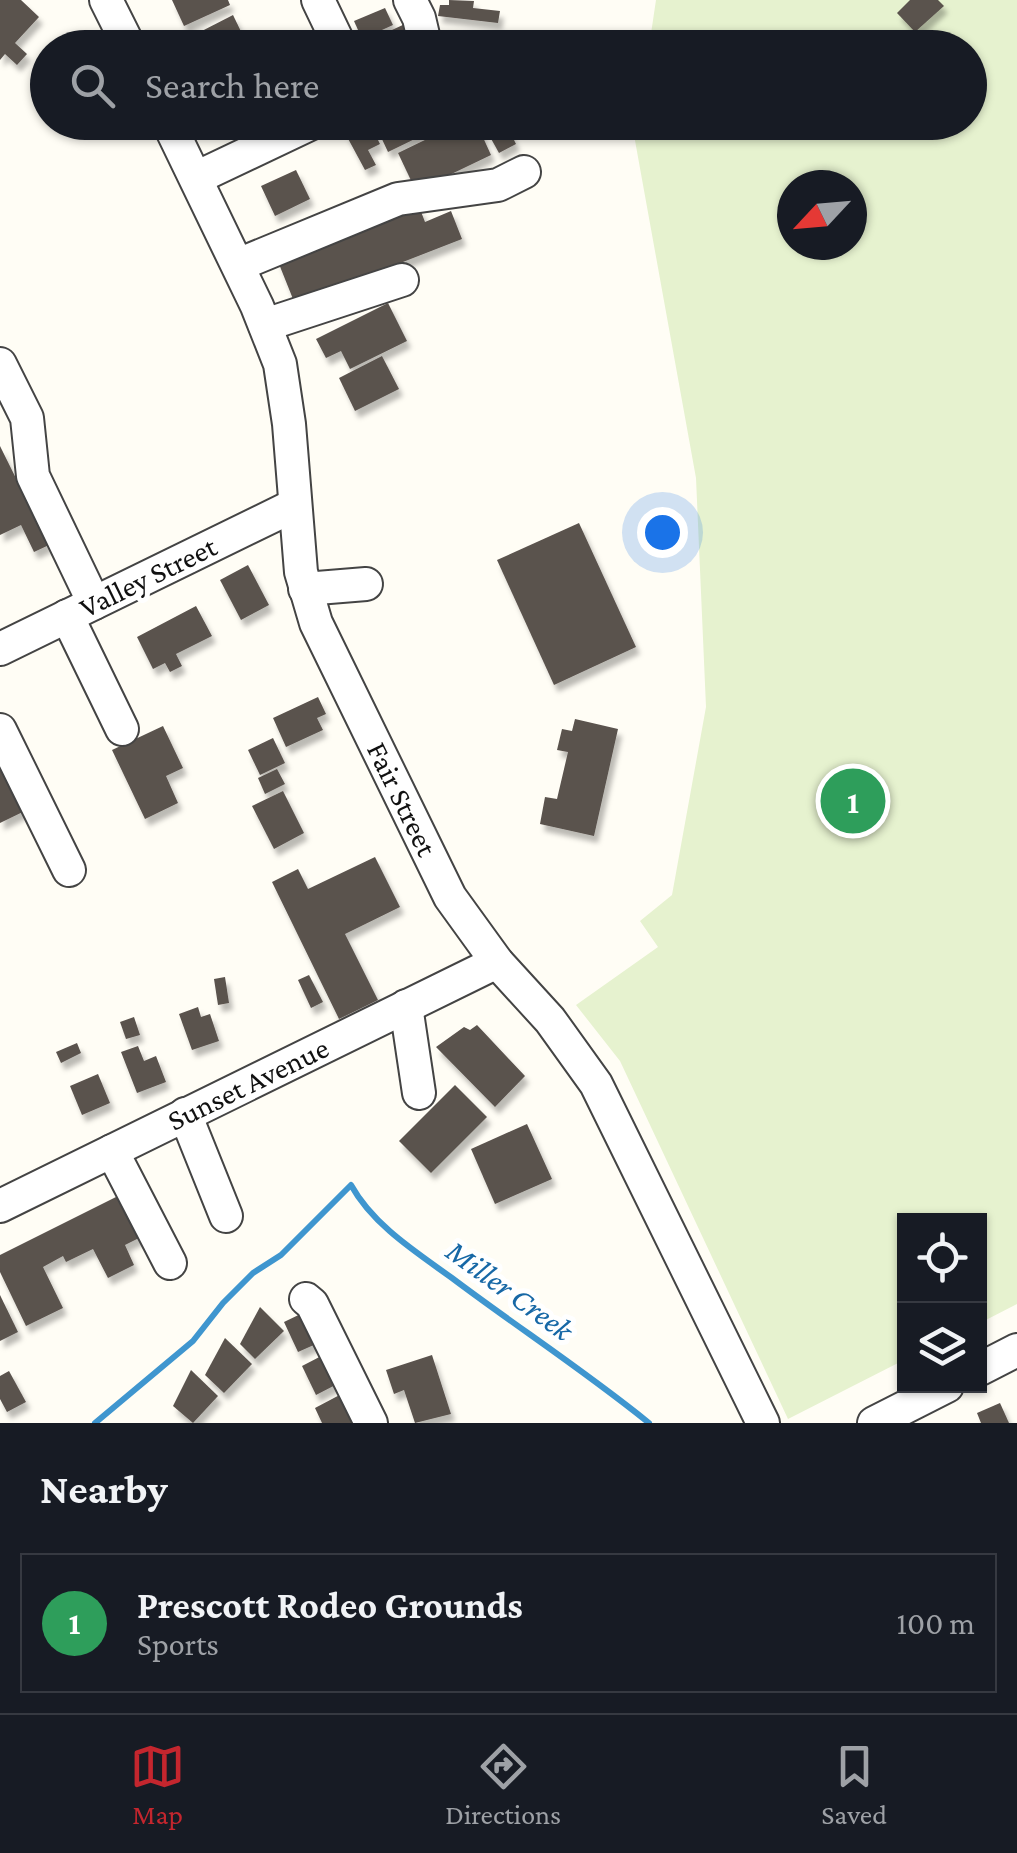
<!DOCTYPE html>
<style>
:root{--surface:#171b24;--page:#242831;--text:#f1f3f6;--muted:#9ea1a6;--line:#363941;--accent:#c4262e}
body{margin:0;font-family:"Crimson Pro",serif;background:var(--page);color:var(--text)}
.controls{position:absolute;right:30px;bottom:30px;display:grid;overflow:hidden;border-radius:0px;box-shadow:0 2px 8px #0004}
.controls button{width:90px;height:90px;display:grid;place-items:center;padding:0;border:0;border-bottom:2px solid var(--line);background:var(--surface);color:var(--text);font:50px sans-serif}
.compass{position:absolute;left:777px;top:170px;width:90px;height:90px;border-radius:50%;background:var(--surface);box-shadow:0 2px 8px #0004;rotate:244deg}
.you{position:absolute;left:662px;top:532px;width:35px;height:35px;margin:-25px;border:8px solid #fff;border-radius:50%;background:#1a73e8;box-shadow:0 0 0 15px #1a73e833}
.badge{display:grid;place-items:center;width:65px;height:65px;border-radius:50%;background:var(--accent);color:#fff;font-size:32px;font-weight:700}
.pin{position:absolute;translate:-50% -50%;border:5px solid #fff;box-shadow:0 2px 10px #0006}
.list{margin:0;padding:0;list-style:none}
h2{display:flex;justify-content:space-between;align-items:center;height:130px;margin:0;padding:0 40px;font-size:42px}
h2 small{font-size:32px;font-weight:400;color:var(--muted)}
.list li{display:grid;grid-template-columns:65px 1fr auto;gap:30px;align-items:center;box-sizing:border-box;height:140px;margin:0 20px 20px;padding:0 20px;border:2px solid var(--line);border-radius:0px}
.list b{display:block;font-size:38px;white-space:nowrap}
.list p{margin:0;font-size:32px;white-space:nowrap;color:var(--muted)}
.list em{font-size:32px;font-style:normal;color:var(--muted)}
.icon{flex:none;width:55px;height:55px;fill:none;stroke:currentColor;stroke-width:2;stroke-linecap:round;stroke-linejoin:round}
.map{position:relative;flex:none;width:1017px;height:1423px;overflow:hidden}
.search{position:absolute;background:var(--surface);box-shadow:0 2px 8px #0004;left:30px;right:30px;top:30px;height:110px;display:flex;align-items:center;gap:25px;box-sizing:border-box;padding:0 35px;border-radius:55px;color:var(--muted);font-size:38px}
.sheet{height:290px;background:var(--surface)}
nav{display:flex;justify-content:space-around;align-items:center;box-sizing:border-box;height:140px;border-top:2px solid var(--line);background:var(--surface);font-size:28px;color:var(--muted)}
nav a{display:grid;justify-items:center;gap:5px}
nav .on{color:var(--accent)}
.map>svg:first-child{display:block}
.pitch{fill:#e6f2cf;fill-rule:evenodd}
.lines{fill:none;stroke-linecap:round;stroke-linejoin:round}
.stream{stroke:#3f96cf;stroke-width:6}
.building{fill:#5a524d;filter:url(#shadow)}
.minor-casing{stroke:#444;stroke-width:36}
.minor{stroke:#fff;stroke-width:32}
.labels{text-anchor:middle;stroke-width:10;stroke-linejoin:round;paint-order:stroke}
.street-label{font-size:30px;fill:#111;stroke:#fff}
.water-label{font-size:32px;font-style:italic;fill:#1768a6;stroke:#fff}
</style>
<div class="map">
<svg width="1017" height="1423" viewBox="0 0 1017 1423">
<defs>
<filter id="shadow"><feDropShadow dx="4" dy="7" stdDeviation="2.5" flood-color="#0004"/></filter>
</defs>
<rect width="100%" height="100%" fill="#fffdf5"/>
<!-- pitch -->
<path class="pitch" d="M656,0H1017V1304L980,1323V1220H904V1360L788,1419L620,1061L576,1005L658,947L640,921L672,895L706,707L696,478L634,135L636,123L970,122V48L649,47ZM792,185H852V245H792Z"/>
<g class="lines">
<!-- stream -->
<path class="stream" d="M95,1423L193,1341L223,1303L253,1273L281,1255L351,1185C373,1225 416,1252 452,1278C517,1327 585,1371 649,1423"/>
</g>
<!-- building -->
<g class="building">
<polygon points="0,0 21,0 39,17 15,43 27,54 17,65 5,54 0,60"/>
<polygon points="172,0 228,0 230,5 184,26"/>
<polygon points="449,0 474,1 473,8 500,11 498,23 438,16 440,5 449,5"/>
<polygon points="910,0 938,0 944,6 915,32 897,13"/>
<polygon points="385,8 393,25 362,39 354,21"/>
<polygon points="233,15 249,48 203,48 196,34"/>
<polygon points="405,24 412,46 360,48 359,45"/>
<polygon points="475,30 509,48 466,48"/>
<polygon points="366,122 369,122 380,144 368,150 376,165 365,170 345,133"/>
<polygon points="374,122 416,122 423,135 388,152"/>
<polygon points="462,122 476,122 491,155 416,191 398,153"/>
<polygon points="507,126 516,144 499,153 489,135"/>
<polygon points="296,170 310,199 275,216 261,186"/>
<polygon points="407,208 420,209 425,222 451,211 462,239 295,304 277,259"/>
<polygon points="388,303 407,341 350,369 341,351 326,358 316,339"/>
<polygon points="382,356 399,389 355,411 339,378"/>
<polygon points="0,446 49,545 34,552 21,525 0,535"/>
<polygon points="579,523 636,647 554,685 497,560"/>
<polygon points="248,565 269,605 241,620 220,580"/>
<polygon points="196,606 212,636 176,654 182,666 170,672 165,663 153,669 137,637"/>
<polygon points="318,697 326,714 317,718 323,730 286,747 273,718"/>
<polygon points="575,719 618,729 594,836 540,824 545,797 557,799 568,752 557,750 562,729 572,731"/>
<polygon points="163,726 183,768 166,776 178,803 145,819 112,750"/>
<polygon points="273,738 285,763 260,775 248,750"/>
<polygon points="0,740 33,807 0,823"/>
<polygon points="277,769 285,784 265,794 258,778"/>
<polygon points="283,791 304,833 274,849 252,806"/>
<polygon points="375,857 400,907 345,934 378,1000 339,1019 272,882 298,869 308,889"/>
<polygon points="309,975 323,1002 311,1008 298,980"/>
<polygon points="225,977 229,1003 218,1005 214,979"/>
<polygon points="198,1007 201,1017 210,1014 219,1041 192,1050 179,1014"/>
<polygon points="134,1017 140,1035 126,1039 120,1022"/>
<polygon points="477,1025 525,1076 495,1107 436,1047 464,1027 470,1030"/>
<polygon points="77,1043 81,1053 61,1063 56,1052"/>
<polygon points="138,1046 144,1061 156,1056 166,1082 137,1093 121,1052"/>
<polygon points="98,1074 110,1103 82,1115 70,1086"/>
<polygon points="455,1085 487,1117 431,1173 399,1141"/>
<polygon points="527,1124 552,1179 495,1204 471,1149"/>
<polygon points="120,1195 141,1237 125,1245 134,1265 108,1278 93,1249 66,1262 63,1256 43,1267 63,1308 26,1326 0,1272 0,1255"/>
<polygon points="0,1295 18,1332 0,1341"/>
<polygon points="260,1307 284,1331 255,1359 240,1344"/>
<polygon points="311,1309 325,1340 298,1352 284,1322"/>
<polygon points="225,1338 252,1364 224,1393 205,1375"/>
<polygon points="331,1351 345,1380 316,1395 302,1366"/>
<polygon points="432,1355 451,1414 415,1423 404,1390 394,1394 386,1370"/>
<polygon points="191,1370 218,1396 193,1423 173,1406"/>
<polygon points="9,1371 26,1402 7,1412 0,1399 0,1376"/>
<polygon points="349,1390 365,1423 322,1423 315,1408"/>
<polygon points="1000,1403 1009,1423 981,1423 977,1413"/>
</g>
<g class="lines">
<!-- minor casing -->
<g class="minor-casing">
<g id="minor">
<polyline points="106,0 130,48"/>
<polyline points="318,0 341,48"/>
<polyline points="410,0 419,18 426,48"/>
<polyline points="168,122 257,306 280,364 289,424 301,572 316,623 450,897 497,962 550,1020 596,1084 763,1423"/>
<polyline points="196,178 314,122"/>
<polyline points="238,265 398,199 498,185 524,172"/>
<polyline points="265,325 402,280"/>
<polyline points="0,364 27,418 33,476 94,603"/>
<polyline points="305,589 366,584"/>
<polyline points="67,616 122,729"/>
<polyline points="0,649 295,505"/>
<polyline points="0,730 69,870"/>
<polyline points="406,1006 419,1093"/>
<polyline points="185,1114 226,1216"/>
<polyline points="112,1151 170,1263"/>
<polyline points="0,1206 497,962"/>
<polyline points="306,1299 312,1304 371,1423"/>
<polyline points="980,1369 1017,1350"/>
<polyline points="874,1423 947,1386"/>
</g>
</g>
<!-- minor -->
<use href="#minor" class="minor"/>
</g>
<g class="labels">
<!-- street labels -->
<g class="street-label">
<text transform="translate(148 577) rotate(-26)" y="10">Valley Street</text>
<text transform="translate(402 799) rotate(64)" y="10">Fair Street</text>
<text transform="translate(248 1084) rotate(-26)" y="10">Sunset Avenue</text>
</g>
<!-- water labels -->
<g class="water-label">
<text transform="translate(510 1290) rotate(36)" y="11">Miller Creek</text>
</g>
</g>
</svg>
<div class="controls">
<button><svg class="icon" aria-label="locate" viewBox="0 0 24 24"><circle cx="12" cy="12" r="6"/><path d="M12 2v4M12 18v4M2 12h4M18 12h4"/></svg></button>
<button><svg class="icon" aria-label="layers" viewBox="0 0 24 24"><path d="M12 4l9 5-9 5-9-5zM3 14l9 5 9-5"/></svg></button>
</div>
<svg class="compass" viewBox="-18 -18 36 36"><path d="M0-13l5 13h-10z" fill="#e53935"/><path d="M0 13l5-13h-10z" fill="#9ea1a6"/></svg>
<div class="you"></div>
<div class="pin badge" style="left:853px;top:801px;background:#2e9e5b">1</div>
<div class="search"><svg class="icon" aria-label="search" viewBox="0 0 24 24"><circle cx="10" cy="10" r="6"/><path d="M15 15l6 6"/></svg>Search here</div>
</div>
<section class="sheet">
<h2>Nearby<small></small></h2>
<ul class="list">
<li><span class="badge" style="background:#2e9e5b">1</span><div><b>Prescott Rodeo Grounds</b><p>Sports</p></div><em>100 m</em></li>
</ul>
</section>
<nav>
<a class="on"><svg class="icon" aria-label="map" viewBox="0 0 24 24"><path d="M3 6l6-2 6 2 6-2v14l-6 2-6-2-6 2zM9 4v14M15 6v14"/></svg>Map</a>
<a><svg class="icon" aria-label="directions" viewBox="0 0 24 24"><path d="M12 3l9 9-9 9-9-9zM9 14v-3h6M13 9l2 2-2 2"/></svg>Directions</a>
<a><svg class="icon" aria-label="saved" viewBox="0 0 24 24"><path d="M7 4h10v16l-5-4-5 4z"/></svg>Saved</a>
</nav>
